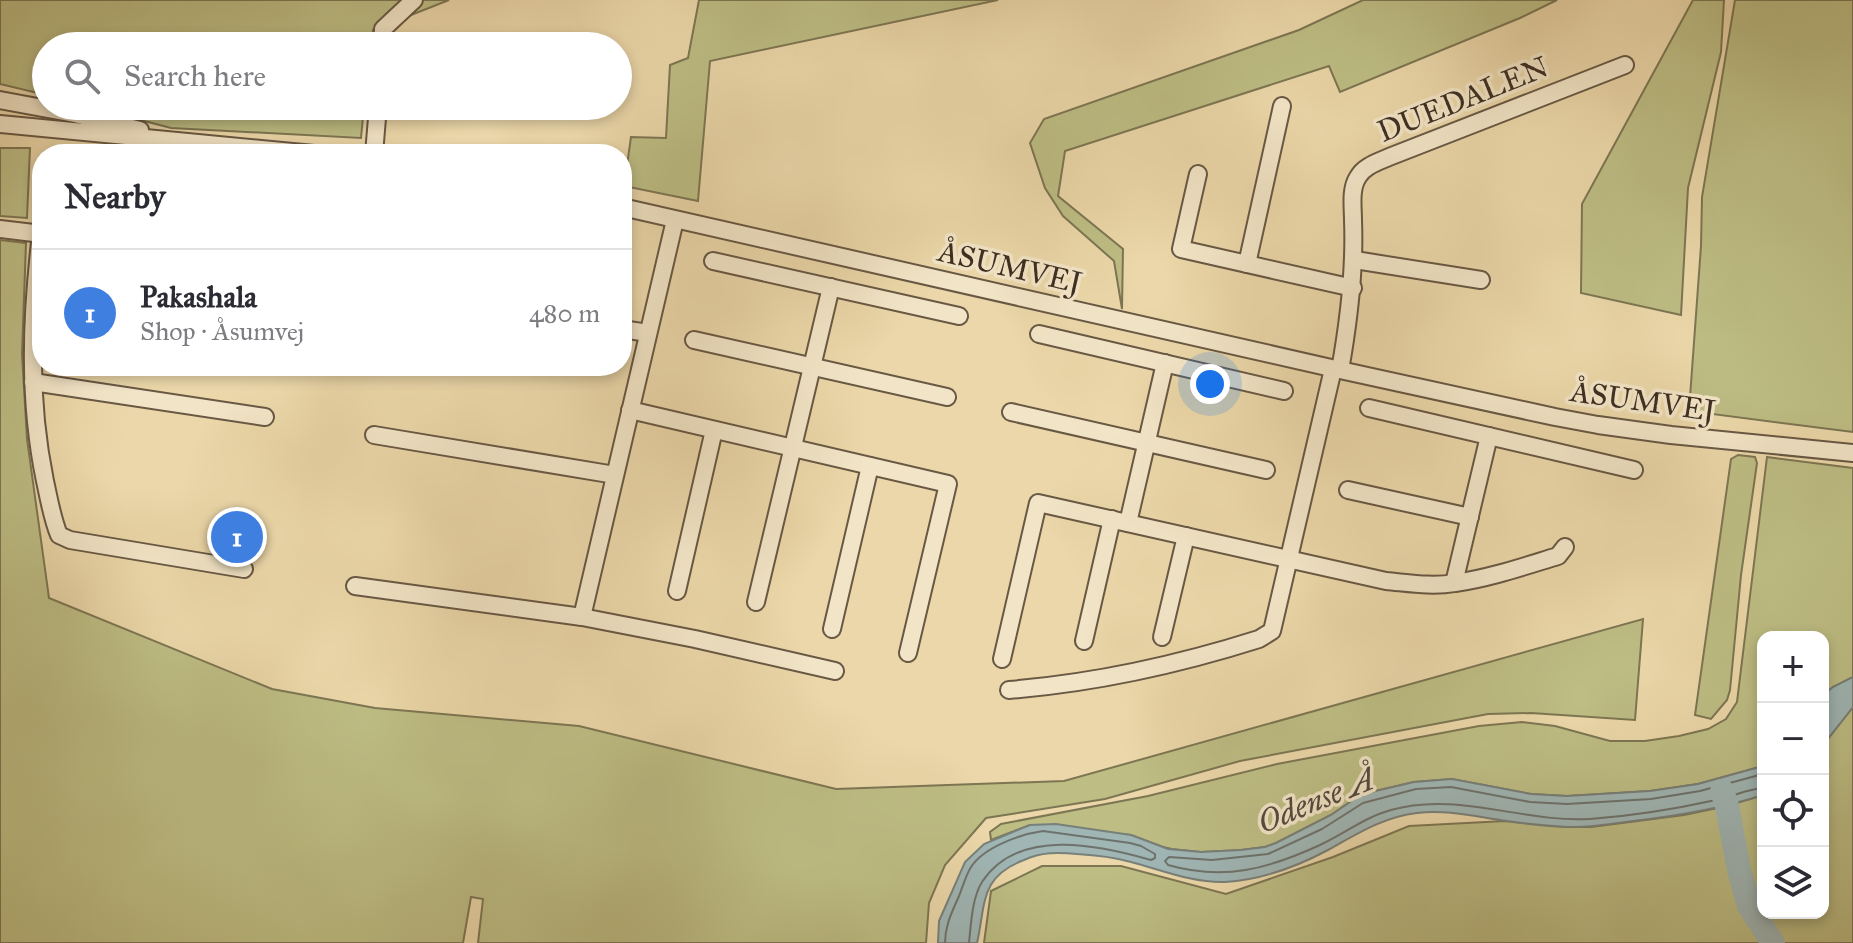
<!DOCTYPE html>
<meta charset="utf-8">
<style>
:root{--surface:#fff;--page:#f2f2f3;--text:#2b2b33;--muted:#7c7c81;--line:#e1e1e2;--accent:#0b8043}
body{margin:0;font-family:"IM FELL Great Primer",serif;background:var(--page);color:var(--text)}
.controls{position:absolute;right:24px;bottom:24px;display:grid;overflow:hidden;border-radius:16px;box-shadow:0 4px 12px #0003}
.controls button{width:72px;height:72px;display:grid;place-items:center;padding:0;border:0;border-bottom:2px solid var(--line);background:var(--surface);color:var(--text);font:40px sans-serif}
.you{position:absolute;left:1210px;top:384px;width:28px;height:28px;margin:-20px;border:6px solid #fff;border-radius:50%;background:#1a73e8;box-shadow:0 0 0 12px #1a73e833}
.badge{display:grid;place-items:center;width:52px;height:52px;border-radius:50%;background:var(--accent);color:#fff;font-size:26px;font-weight:700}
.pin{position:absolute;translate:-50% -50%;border:4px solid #fff;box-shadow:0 2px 8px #0006}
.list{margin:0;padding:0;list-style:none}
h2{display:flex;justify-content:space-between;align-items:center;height:104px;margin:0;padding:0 32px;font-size:34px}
h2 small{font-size:26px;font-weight:400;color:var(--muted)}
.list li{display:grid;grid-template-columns:52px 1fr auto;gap:24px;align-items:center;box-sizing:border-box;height:128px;padding:0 32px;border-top:2px solid var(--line)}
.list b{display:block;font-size:30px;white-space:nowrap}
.list p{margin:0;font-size:26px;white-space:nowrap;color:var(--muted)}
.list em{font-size:26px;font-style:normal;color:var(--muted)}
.icon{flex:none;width:44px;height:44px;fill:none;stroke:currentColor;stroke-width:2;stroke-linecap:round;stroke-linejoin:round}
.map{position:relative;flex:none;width:1853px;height:943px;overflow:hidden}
.search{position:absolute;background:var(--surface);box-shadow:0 4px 12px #0003;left:32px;top:32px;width:600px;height:88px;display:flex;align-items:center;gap:20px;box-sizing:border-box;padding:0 28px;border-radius:44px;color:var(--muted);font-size:30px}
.panel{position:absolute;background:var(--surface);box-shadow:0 4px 12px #0003;left:32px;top:144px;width:600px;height:232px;border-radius:32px}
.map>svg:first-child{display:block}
.green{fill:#bdbd84;stroke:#7d7653;stroke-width:2}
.water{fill:#9fb6b5;stroke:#78807a;stroke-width:2}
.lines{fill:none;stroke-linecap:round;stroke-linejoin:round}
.shore{stroke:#6e726c;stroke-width:2}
.river{stroke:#9fb6b5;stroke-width:24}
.minor-casing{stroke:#685844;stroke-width:20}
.minor{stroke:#f2e5c7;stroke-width:16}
.labels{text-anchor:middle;stroke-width:7;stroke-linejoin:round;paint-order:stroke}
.street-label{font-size:30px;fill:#3d2e22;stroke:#f2e5c7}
.water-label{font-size:32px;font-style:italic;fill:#51493f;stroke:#f2e5c7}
</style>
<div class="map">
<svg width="1853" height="943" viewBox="0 0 1853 943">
<rect width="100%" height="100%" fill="#ebd7a9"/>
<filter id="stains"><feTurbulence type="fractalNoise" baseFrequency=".0025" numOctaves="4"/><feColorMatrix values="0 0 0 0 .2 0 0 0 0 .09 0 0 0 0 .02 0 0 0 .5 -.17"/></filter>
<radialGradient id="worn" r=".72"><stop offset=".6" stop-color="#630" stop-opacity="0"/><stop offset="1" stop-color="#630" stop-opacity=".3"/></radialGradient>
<!-- green -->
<g class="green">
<polygon points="0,0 449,0 373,30 371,46 46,46 46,95 0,84"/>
<polygon points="699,0 998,0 710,61 698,201 624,186 631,137 666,138 670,65 688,58"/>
<polygon points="1363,0 1557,0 1520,18 1340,92 1329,66 1065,151 1058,196 1123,249 1122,309 1114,261 1063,216 1045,188 1030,143 1044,119 1299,30"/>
<polygon points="1693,0 1724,0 1721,52 1688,188 1681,315 1581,293 1582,204"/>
<polygon points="1735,0 1853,0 1853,432 1689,411 1701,246 1702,197"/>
<polygon points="87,106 364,106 361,138 171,128"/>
<polygon points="0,148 30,148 27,218 0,216"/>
<polygon points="0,240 26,243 22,354 27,439 49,598 272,689 375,708 579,726 836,789 1064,781 1643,619 1635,720 1531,713 1488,714 1240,761 1105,799 986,818 945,865 929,903 926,943 478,943 483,899 471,897 463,943 0,943"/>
<polygon points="1738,455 1755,457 1757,463 1741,575 1730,690 1727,700 1711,719 1695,715 1731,459"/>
<polygon points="1767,457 1853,468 1853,677 1833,687 1823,695 1823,637 1763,637 1763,766 1698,784 1650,791 1567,796 1531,794 1452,779 1414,782 1367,793 1359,796 1331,815 1276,843 1265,847 1241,850 1201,852 1172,849 1163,847 1131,835 1030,825 991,840 990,832 1001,824 1148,796 1277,764 1479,726 1522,722 1555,726 1610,741 1645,741 1679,736 1708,729 1726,719 1737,702"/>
<polygon points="1853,707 1853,943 984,943 991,891 1042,866 1121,866 1226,894 1333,857 1409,826 1505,821 1566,827 1591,827 1684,815 1727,806 1763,795 1763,913 1823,913 1823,745"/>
</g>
<!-- water -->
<g class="water">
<polygon points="1853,677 1853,707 1823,745 1823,695 1833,687"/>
<path d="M1763,766V795C1720,809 1678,816 1633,821C1611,824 1589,828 1567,827C1547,826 1526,824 1507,821C1477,817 1447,809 1417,813C1383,817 1357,834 1328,850C1298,866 1260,880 1225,882C1192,883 1162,870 1131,862C1113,857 1095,855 1077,854C1058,852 1041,852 1024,860C979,877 986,904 977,943H938L939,921L965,862L984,844L1030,825L1056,824L1131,835L1168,849L1201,852L1241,850L1265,847L1276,843L1331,815L1359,796L1367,793L1414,782L1452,779L1531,794L1567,796L1650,791L1698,784Z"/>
</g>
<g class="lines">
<!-- shore -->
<g class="shore">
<path d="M1763,774L1700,791L1651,799L1567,804L1530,802L1451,787L1416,789L1363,803L1322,829L1268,854L1212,860L1169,857L1165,861L1168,865C1224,881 1268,869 1320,845C1344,834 1365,817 1391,810C1456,791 1524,823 1590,819C1632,816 1675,809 1716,800C1732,797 1747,789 1763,788"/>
<path d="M945,943C945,925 952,912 959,896C963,886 966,875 971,867C984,847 1021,834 1043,831L1130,843L1141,846L1155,854V858L1151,860C1099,845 1018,827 982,882C972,898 971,924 969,943"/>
</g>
<!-- river -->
<polyline class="river" points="1722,791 1727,806 1739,870 1749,906 1773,943"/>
<!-- minor casing -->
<g class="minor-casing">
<g id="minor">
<polyline points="382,46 383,29 414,0"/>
<polyline points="0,100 75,114 140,130"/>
<polyline points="0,124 314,154"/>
<polyline points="374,154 378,106"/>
<polyline points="1198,174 1181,249 1353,288"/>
<polyline points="622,207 1340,370 1555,417 1598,425 1671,435 1853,453"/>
<polyline points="0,229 42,234"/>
<path d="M41,234C31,317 28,399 45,481C49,499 52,518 59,535L70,540L244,569"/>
<polyline points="1355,260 1481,280"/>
<polyline points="713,261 959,316"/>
<polyline points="1247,264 1282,106"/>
<polyline points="622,329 648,333"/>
<polyline points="1039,334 1284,391"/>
<polyline points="694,340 947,397"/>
<path d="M1340,370C1349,320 1355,271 1353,220C1353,207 1350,189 1358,177C1364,166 1378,162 1389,157L1625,65"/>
<polyline points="33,382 265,417"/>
<polyline points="1369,408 1634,470"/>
<polyline points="630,410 948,484 908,653"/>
<polyline points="1011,412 1266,470"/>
<polyline points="374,435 615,475"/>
<polyline points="1348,490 1470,517"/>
<polyline points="1128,523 1165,363"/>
<polyline points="1454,583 1489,436"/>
<polyline points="355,586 582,617 695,639 835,671"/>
<polyline points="677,591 714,430"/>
<polyline points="756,602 831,287"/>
<polyline points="582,617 675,220"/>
<polyline points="832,629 870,466"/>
<polyline points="1162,637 1186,536"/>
<polyline points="1084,641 1112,519"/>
<path d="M1002,659L1038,503L1386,581C1409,583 1432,587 1455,583C1490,578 1525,566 1558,556L1565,547"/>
<path d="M1009,690C1095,683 1177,665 1259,639L1272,631L1333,369"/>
</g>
</g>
<!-- minor -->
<use href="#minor" class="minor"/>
</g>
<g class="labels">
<!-- street labels -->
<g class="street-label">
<text transform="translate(1463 99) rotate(-22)" y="10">DUEDALEN</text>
<text transform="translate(1010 267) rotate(13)" y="10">ÅSUMVEJ</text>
<text transform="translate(1643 401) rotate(8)" y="10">ÅSUMVEJ</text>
</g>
<!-- water labels -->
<g class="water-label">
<text transform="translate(1316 800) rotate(-22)" y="11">Odense Å</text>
</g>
</g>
<rect width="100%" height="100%" filter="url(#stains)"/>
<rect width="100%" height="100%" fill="url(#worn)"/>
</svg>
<div class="controls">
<button>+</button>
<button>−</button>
<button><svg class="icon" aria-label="locate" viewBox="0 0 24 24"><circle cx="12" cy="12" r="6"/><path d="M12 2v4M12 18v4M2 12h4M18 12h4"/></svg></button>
<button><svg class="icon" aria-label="layers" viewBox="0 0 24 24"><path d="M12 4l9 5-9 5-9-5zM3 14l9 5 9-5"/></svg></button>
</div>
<div class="you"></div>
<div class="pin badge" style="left:237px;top:537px;background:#3f7fe0">1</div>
<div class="search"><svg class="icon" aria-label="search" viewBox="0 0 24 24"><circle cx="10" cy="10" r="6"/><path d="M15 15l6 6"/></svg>Search here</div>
<section class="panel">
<h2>Nearby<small></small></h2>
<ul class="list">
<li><span class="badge" style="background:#3f7fe0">1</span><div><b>Pakashala</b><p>Shop · Åsumvej</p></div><em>480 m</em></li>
</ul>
</section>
</div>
